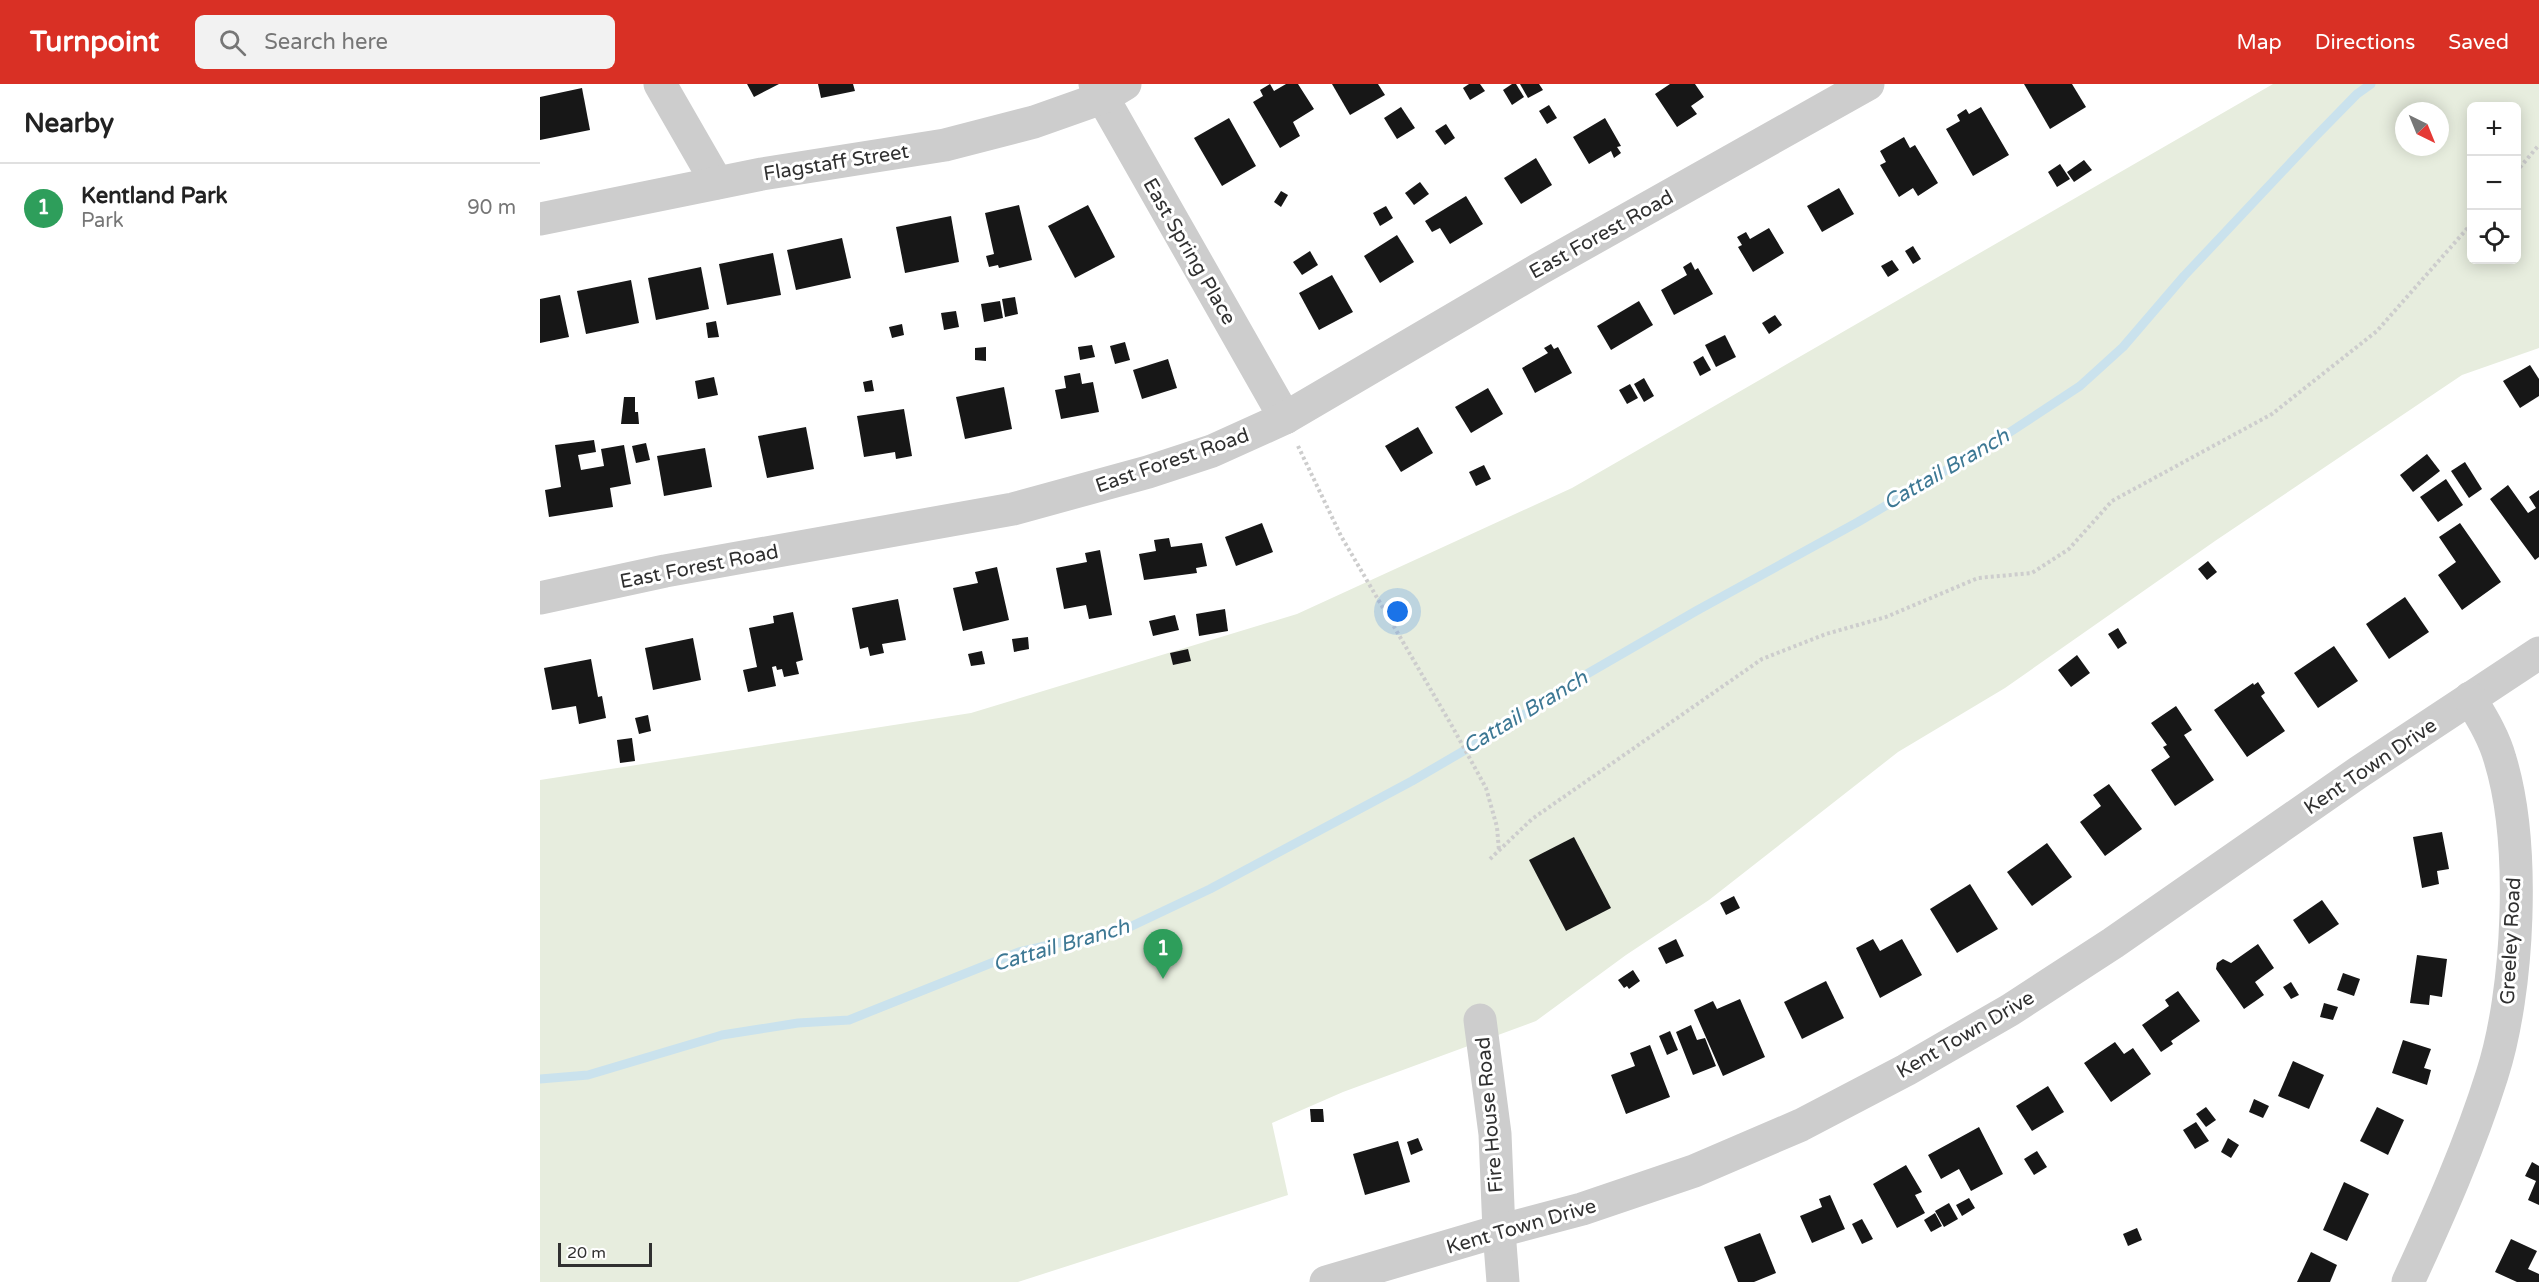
<!DOCTYPE html>
<meta charset="utf-8">
<style>
:root{--surface:#fff;--page:#f2f2f2;--text:#222;--muted:#767676;--line:#e0e0e0;--accent:#d93025}
body{margin:0;font-family:"Varela Round",sans-serif;background:var(--page);color:var(--text)}
.controls{position:absolute;right:18px;top:18px;display:grid;overflow:hidden;border-radius:9px;box-shadow:0 3px 15px #0003}
.controls button{width:54px;height:54px;display:grid;place-items:center;padding:0;border:0;border-bottom:2px solid var(--line);background:var(--surface);color:var(--text);font:30px sans-serif}
.compass{position:absolute;left:1855px;top:18px;width:54px;height:54px;border-radius:50%;background:var(--surface);box-shadow:0 3px 15px #0003;rotate:137deg}
.scale{position:absolute;left:18px;bottom:15px;width:94px;box-sizing:border-box;padding-left:6px;border:3px solid #303030;border-top:0;font-size:16px;line-height:21px;white-space:nowrap;color:#303030;-webkit-text-stroke:4px #fff;paint-order:stroke}
.you{position:absolute;left:858px;top:528px;width:21px;height:21px;margin:-15px;border:4px solid #fff;border-radius:50%;background:#1a73e8;box-shadow:0 0 0 9px #1a73e833}
.badge{display:grid;place-items:center;width:39px;height:39px;border-radius:50%;background:var(--accent);color:#fff;font-size:20px;font-weight:700}
.pin{position:absolute;translate:-50% -50px;filter:drop-shadow(0 2px 3px #0008)}
.pin::after{content:'';position:absolute;top:32px;width:21px;height:18px;background:inherit;clip-path:polygon(0 0,100% 0,50% 100%)}
.list{margin:0;padding:0;list-style:none}
h2{display:flex;justify-content:space-between;align-items:center;height:78px;margin:0;padding:0 24px;font-size:26px}
h2 small{font-size:20px;font-weight:400;color:var(--muted)}
.list li{display:grid;grid-template-columns:39px 1fr auto;gap:18px;align-items:center;box-sizing:border-box;height:90px;padding:0 24px;border-top:2px solid var(--line)}
.list b{display:block;font-size:22px;white-space:nowrap}
.list p{margin:0;font-size:20px;white-space:nowrap;color:var(--muted)}
.list em{font-size:20px;font-style:normal;color:var(--muted)}
.icon{flex:none;width:33px;height:33px;fill:none;stroke:currentColor;stroke-width:2;stroke-linecap:round;stroke-linejoin:round}
.map{position:relative;flex:none;width:1999px;height:1198px;overflow:hidden}
header{display:flex;align-items:center;gap:36px;box-sizing:border-box;height:84px;padding:0 30px;background:var(--accent);color:#fff}
header strong{font-size:28px}
nav{display:flex;gap:33px;margin-inline-start:auto;font-size:21px}
.search{width:420px;height:54px;background:var(--page);display:flex;align-items:center;gap:15px;box-sizing:border-box;padding:0 21px;border-radius:9px;color:var(--muted);font-size:22px}
main{display:flex}
aside{flex:1;background:var(--surface)}
.map>svg:first-child{display:block}
.green{fill:#e7edde;fill-rule:evenodd}
.lines{fill:none;stroke-linecap:round;stroke-linejoin:round}
.stream{stroke:#cae2ed;stroke-width:9}
.building{fill:#171717}
.path{stroke:#cdcdcd;stroke-width:4;stroke-dasharray:3 3;stroke-linecap:butt}
.minor{stroke:#cdcdcd;stroke-width:33}
.labels{text-anchor:middle;stroke-width:6;stroke-linejoin:round;paint-order:stroke}
.street-label{font-size:20px;fill:#303030;stroke:#fff}
.water-label{font-size:21px;font-style:italic;fill:#3d7894;stroke:#fff}
</style>
<header>
<strong>Turnpoint</strong>
<div class="search"><svg class="icon" aria-label="search" viewBox="0 0 24 24"><circle cx="10" cy="10" r="6"/><path d="M15 15l6 6"/></svg>Search here</div>
<nav><a>Map</a><a>Directions</a><a>Saved</a></nav>
</header>
<main>
<aside>
<h2>Nearby<small></small></h2>
<ul class="list">
<li><span class="badge" style="background:#2e9e5b">1</span><div><b>Kentland Park</b><p>Park</p></div><em>90 m</em></li>
</ul>
</aside>
<div class="map">
<svg width="1999" height="1198" viewBox="0 0 1999 1198">
<rect width="100%" height="100%" fill="#fff"/>
<!-- green -->
<path class="green" d="M1733,0H1999V264L1922,291L1675,457L1465,604L1358,668L1169,816L1086,871L996,937L803,1008L732,1039L748,1111L478,1198H0V696L431,629L757,530L1032,404ZM1932,22H1976V176H1932ZM1864,27H1900V63H1864Z"/>
<g class="lines">
<!-- stream -->
<polyline class="stream" points="0,995 48,991 182,951 258,939 309,936 479,868 535,855 577,849 670,805 872,697 963,644 1040,594 1156,527 1318,438 1464,352 1540,302 1583,263 1644,192 1773,55 1817,10 1831,0"/>
</g>
<!-- building -->
<g class="building">
<polygon points="207,0 239,0 214,13"/>
<polygon points="278,0 313,0 315,7 281,14"/>
<polygon points="730,0 734,7 746,0 758,0 774,25 753,38 760,52 740,64 713,18 723,12 720,6"/>
<polygon points="792,0 838,0 845,11 810,31"/>
<polygon points="929,0 940,0 945,7 930,16 923,4"/>
<polygon points="972,0 976,0 984,13 972,21 963,6"/>
<polygon points="980,0 999,0 1003,6 988,14"/>
<polygon points="1130,0 1155,0 1164,13 1151,22 1157,30 1137,43 1115,10"/>
<polygon points="1484,0 1532,0 1546,23 1510,45"/>
<polygon points="42,4 50,46 0,56 0,13"/>
<polygon points="1009,21 1017,34 1007,40 999,27"/>
<polygon points="861,23 875,44 857,55 844,34"/>
<polygon points="1441,23 1469,71 1433,92 1406,45 1420,37 1417,31 1426,25 1429,30"/>
<polygon points="689,34 716,82 682,102 654,54"/>
<polygon points="1065,34 1081,62 1077,63 1081,69 1074,74 1071,67 1049,80 1033,53"/>
<polygon points="906,40 915,54 905,61 895,47"/>
<polygon points="1364,53 1370,64 1375,61 1398,99 1378,112 1373,104 1359,113 1340,81 1346,78 1340,67"/>
<polygon points="996,74 1012,101 981,120 964,94"/>
<polygon points="1544,76 1552,86 1534,98 1527,88"/>
<polygon points="1520,80 1530,95 1517,103 1508,88"/>
<polygon points="880,98 889,110 874,121 865,109"/>
<polygon points="1299,104 1314,130 1282,148 1267,122"/>
<polygon points="741,107 748,111 741,123 734,118"/>
<polygon points="926,112 943,140 910,160 900,144 892,148 885,137"/>
<polygon points="479,121 492,176 459,184 458,181 449,183 446,172 454,170 445,129"/>
<polygon points="548,121 575,173 535,194 508,142"/>
<polygon points="846,122 853,134 840,142 833,129"/>
<polygon points="411,132 419,178 365,189 356,143"/>
<polygon points="1229,144 1244,169 1213,188 1198,163 1202,161 1197,153 1206,148 1210,155"/>
<polygon points="857,151 874,178 840,199 824,172"/>
<polygon points="302,154 311,194 256,206 247,166"/>
<polygon points="1373,162 1381,175 1373,180 1365,167"/>
<polygon points="770,167 778,181 762,191 753,178"/>
<polygon points="233,169 241,211 187,221 179,180"/>
<polygon points="1352,176 1359,186 1348,193 1341,182"/>
<polygon points="1151,178 1155,186 1158,184 1173,210 1134,231 1121,206 1147,191 1143,183"/>
<polygon points="161,183 169,225 116,236 108,194"/>
<polygon points="792,191 813,228 779,246 759,209"/>
<polygon points="91,196 99,239 46,250 37,207"/>
<polygon points="20,211 29,253 0,259 0,215"/>
<polygon points="475,213 478,230 465,233 462,215"/>
<polygon points="460,217 463,234 444,238 441,220"/>
<polygon points="1099,217 1113,241 1071,266 1057,242"/>
<polygon points="416,227 419,243 404,246 401,229"/>
<polygon points="1235,231 1242,241 1229,250 1222,239"/>
<polygon points="176,237 179,253 168,254 166,239"/>
<polygon points="362,240 364,251 352,254 349,243"/>
<polygon points="1185,251 1196,273 1176,283 1165,261"/>
<polygon points="585,258 590,276 575,280 570,262"/>
<polygon points="1011,260 1014,265 1018,263 1032,289 995,309 982,284 1008,269 1004,264"/>
<polygon points="552,261 555,273 540,276 538,263"/>
<polygon points="446,263 446,277 435,276 435,264"/>
<polygon points="1163,272 1171,286 1160,292 1153,278"/>
<polygon points="628,275 637,304 602,315 593,286"/>
<polygon points="1990,281 1999,295 1999,312 1980,324 1963,297"/>
<polygon points="540,289 542,300 553,298 559,328 521,335 515,306 526,304 524,292"/>
<polygon points="174,293 178,311 158,315 155,297"/>
<polygon points="1104,294 1114,312 1104,318 1094,300"/>
<polygon points="332,296 334,307 325,308 323,298"/>
<polygon points="1090,300 1098,314 1087,320 1079,306"/>
<polygon points="464,303 472,345 425,355 416,313"/>
<polygon points="948,304 963,330 931,349 915,323"/>
<polygon points="84,313 95,313 95,328 98,328 99,340 81,340"/>
<polygon points="364,325 372,372 356,375 355,368 324,373 317,332"/>
<polygon points="266,343 274,385 227,394 218,352"/>
<polygon points="878,343 893,369 861,388 845,362"/>
<polygon points="54,356 56,368 38,371 41,386 64,382 61,365 84,361 91,400 70,404 73,423 9,433 5,406 21,403 15,361"/>
<polygon points="106,359 110,376 96,379 92,362"/>
<polygon points="165,364 172,403 124,412 117,372"/>
<polygon points="1887,370 1900,387 1873,408 1860,391"/>
<polygon points="1925,378 1942,405 1929,414 1911,387"/>
<polygon points="944,381 951,395 936,402 929,388"/>
<polygon points="1906,395 1923,421 1898,438 1880,413"/>
<polygon points="1968,401 1988,429 1996,424 1989,413 1999,406 1999,473 1995,476 1950,415"/>
<polygon points="722,439 733,468 696,482 685,453"/>
<polygon points="1920,439 1961,498 1922,526 1898,491 1916,478 1899,453"/>
<polygon points="629,454 631,463 662,459 667,482 656,484 657,489 604,496 599,470 616,467 614,456"/>
<polygon points="560,466 572,531 549,535 546,521 524,525 516,484 547,478 545,469"/>
<polygon points="1668,477 1677,488 1667,496 1658,485"/>
<polygon points="457,483 469,536 423,547 413,504 438,499 435,488"/>
<polygon points="1865,513 1889,548 1849,575 1826,540"/>
<polygon points="358,515 366,556 342,560 344,569 330,572 328,563 320,565 312,524"/>
<polygon points="685,525 688,547 659,552 656,530"/>
<polygon points="253,528 263,576 256,578 259,590 244,593 242,585 237,586 236,582 232,583 236,602 208,608 203,586 217,583 209,544 234,539 233,532"/>
<polygon points="635,531 639,546 613,552 609,537"/>
<polygon points="1578,544 1587,559 1578,565 1568,550"/>
<polygon points="488,553 489,565 474,568 472,555"/>
<polygon points="153,554 161,596 113,606 105,564"/>
<polygon points="1794,562 1818,597 1778,624 1754,589"/>
<polygon points="648,565 651,577 633,581 630,569"/>
<polygon points="442,567 445,580 431,582 428,570"/>
<polygon points="1537,571 1550,589 1531,603 1518,586"/>
<polygon points="51,575 58,613 62,612 66,634 39,640 36,622 12,626 4,584"/>
<polygon points="1718,598 1725,609 1721,612 1745,647 1707,673 1674,626 1713,599 1714,601"/>
<polygon points="1636,622 1652,646 1644,651 1674,696 1635,722 1611,686 1630,673 1623,663 1627,661 1611,639"/>
<polygon points="108,631 111,647 99,650 95,634"/>
<polygon points="92,654 95,677 80,679 77,656"/>
<polygon points="1569,700 1602,745 1565,772 1540,738 1561,722 1553,711"/>
<polygon points="1902,748 1909,785 1897,787 1899,800 1882,804 1873,753"/>
<polygon points="1034,753 1071,824 1026,847 989,776"/>
<polygon points="1507,759 1532,793 1492,822 1467,788"/>
<polygon points="1430,800 1458,845 1417,869 1390,825"/>
<polygon points="1194,812 1200,824 1186,831 1180,819"/>
<polygon points="1782,816 1799,840 1769,860 1753,836"/>
<polygon points="1136,855 1144,872 1126,880 1118,864"/>
<polygon points="1333,855 1340,867 1362,855 1382,891 1340,914 1316,864"/>
<polygon points="1718,860 1734,884 1715,898 1724,911 1704,925 1676,885 1677,879 1683,875 1691,879"/>
<polygon points="1877,871 1907,875 1902,913 1890,911 1889,921 1870,919"/>
<polygon points="1093,886 1100,897 1089,905 1087,902 1084,904 1078,896"/>
<polygon points="1803,889 1820,895 1814,912 1797,906"/>
<polygon points="1286,897 1304,934 1262,955 1244,918"/>
<polygon points="1751,898 1759,911 1751,915 1743,903"/>
<polygon points="1638,907 1660,937 1631,957 1633,960 1621,968 1602,941 1629,922 1625,916"/>
<polygon points="1200,915 1225,973 1183,992 1154,926 1173,917 1177,925"/>
<polygon points="1784,919 1798,923 1793,936 1780,933"/>
<polygon points="1151,941 1157,956 1165,954 1176,982 1153,991 1136,948"/>
<polygon points="1130,947 1138,966 1127,971 1119,952"/>
<polygon points="1863,956 1891,965 1884,984 1891,986 1887,1001 1852,989"/>
<polygon points="1575,958 1584,970 1593,964 1611,990 1571,1018 1544,979"/>
<polygon points="1110,961 1130,1013 1086,1030 1071,991 1095,982 1090,969"/>
<polygon points="1753,977 1784,991 1769,1025 1738,1012"/>
<polygon points="1508,1002 1524,1028 1492,1047 1476,1022"/>
<polygon points="1714,1015 1729,1022 1723,1034 1709,1028"/>
<polygon points="1666,1023 1676,1036 1666,1043 1656,1030"/>
<polygon points="1837,1023 1864,1036 1848,1071 1820,1057"/>
<polygon points="770,1025 783,1025 784,1038 771,1038"/>
<polygon points="1656,1038 1669,1057 1655,1065 1643,1046"/>
<polygon points="1439,1043 1463,1090 1431,1107 1419,1085 1401,1095 1388,1071"/>
<polygon points="878,1054 883,1066 871,1071 867,1058"/>
<polygon points="1688,1054 1699,1061 1691,1074 1681,1068"/>
<polygon points="858,1057 870,1098 825,1111 813,1070"/>
<polygon points="1497,1067 1507,1083 1494,1091 1484,1075"/>
<polygon points="1992,1078 1999,1082 1999,1121 1988,1116 1996,1097 1985,1092"/>
<polygon points="1366,1081 1382,1108 1375,1111 1385,1129 1357,1144 1333,1100"/>
<polygon points="1804,1098 1829,1110 1807,1157 1783,1146"/>
<polygon points="1290,1111 1305,1145 1272,1159 1260,1132 1282,1123 1279,1115"/>
<polygon points="1429,1114 1435,1124 1422,1132 1416,1121"/>
<polygon points="1409,1119 1418,1135 1404,1143 1395,1127"/>
<polygon points="1395,1129 1402,1142 1391,1148 1384,1136"/>
<polygon points="1322,1135 1333,1155 1322,1160 1312,1140"/>
<polygon points="1597,1144 1602,1156 1588,1162 1583,1150"/>
<polygon points="1220,1149 1236,1189 1214,1198 1198,1198 1184,1163"/>
<polygon points="1971,1155 1997,1167 1988,1185 1999,1190 1999,1198 1977,1198 1955,1188"/>
<polygon points="1771,1168 1797,1181 1790,1198 1757,1198"/>
</g>
<g class="lines">
<!-- path -->
<g class="path">
<polyline points="1976,88 1999,61"/>
<polyline points="758,362 801,452 912,642 946,704 957,743 959,767"/>
<polyline points="950,775 992,735 1222,575 1286,550 1346,533 1438,494 1492,489 1529,465 1572,417 1732,330 1837,247 1932,139"/>
</g>
<!-- minor -->
<g class="minor">
<polyline points="120,0 177,99"/>
<polyline points="555,0 745,334"/>
<polyline points="0,135 222,90 405,61 494,38 562,14 585,0"/>
<polyline points="0,514 125,487 473,425 608,388 672,367 745,334 999,185 1328,0"/>
<polyline points="940,936 955,1050 959,1147 963,1198"/>
<polyline points="786,1198 959,1147 1042,1125 1154,1087 1261,1041 1366,986 1470,926 1573,859 1819,688 1999,569"/>
<path d="M1868,1198C1899,1131 1930,1061 1952,991C1979,907 1986,760 1960,675C1954,653 1942,634 1930,614"/>
</g>
</g>
<g class="labels">
<!-- street labels -->
<g class="street-label">
<text transform="translate(296 78) rotate(-9)" y="7">Flagstaff Street</text>
<text transform="translate(1061 150) rotate(-29)" y="7">East Forest Road</text>
<text transform="translate(650 167) rotate(60)" y="7">East Spring Place</text>
<text transform="translate(632 376) rotate(-19)" y="7">East Forest Road</text>
<text transform="translate(159 482) rotate(-11)" y="7">East Forest Road</text>
<text transform="translate(1830 682) rotate(-34)" y="7">Kent Town Drive</text>
<text transform="translate(1970 857) rotate(-87)" y="7">Greeley Road</text>
<text transform="translate(1425 950) rotate(-30)" y="7">Kent Town Drive</text>
<text transform="translate(949 1031) rotate(-95)" y="7">Fire House Road</text>
<text transform="translate(981 1142) rotate(-16)" y="7">Kent Town Drive</text>
</g>
<!-- water labels -->
<g class="water-label">
<text transform="translate(1406 385) rotate(-30)" y="7">Cattail Branch</text>
<text transform="translate(985 628) rotate(-31)" y="7">Cattail Branch</text>
<text transform="translate(521 861) rotate(-16)" y="7">Cattail Branch</text>
</g>
</g>
</svg>
<div class="controls">
<button>+</button>
<button>−</button>
<button><svg class="icon" aria-label="locate" viewBox="0 0 24 24"><circle cx="12" cy="12" r="6"/><path d="M12 2v4M12 18v4M2 12h4M18 12h4"/></svg></button>
</div>
<svg class="compass" viewBox="-18 -18 36 36"><path d="M0-13l5 13h-10z" fill="#e53935"/><path d="M0 13l5-13h-10z" fill="#767676"/></svg>
<div class="scale">20 m</div>
<div class="you"></div>
<div class="pin badge" style="left:623px;top:895px;background:#2e9e5b">1</div>
</div>
</main>
